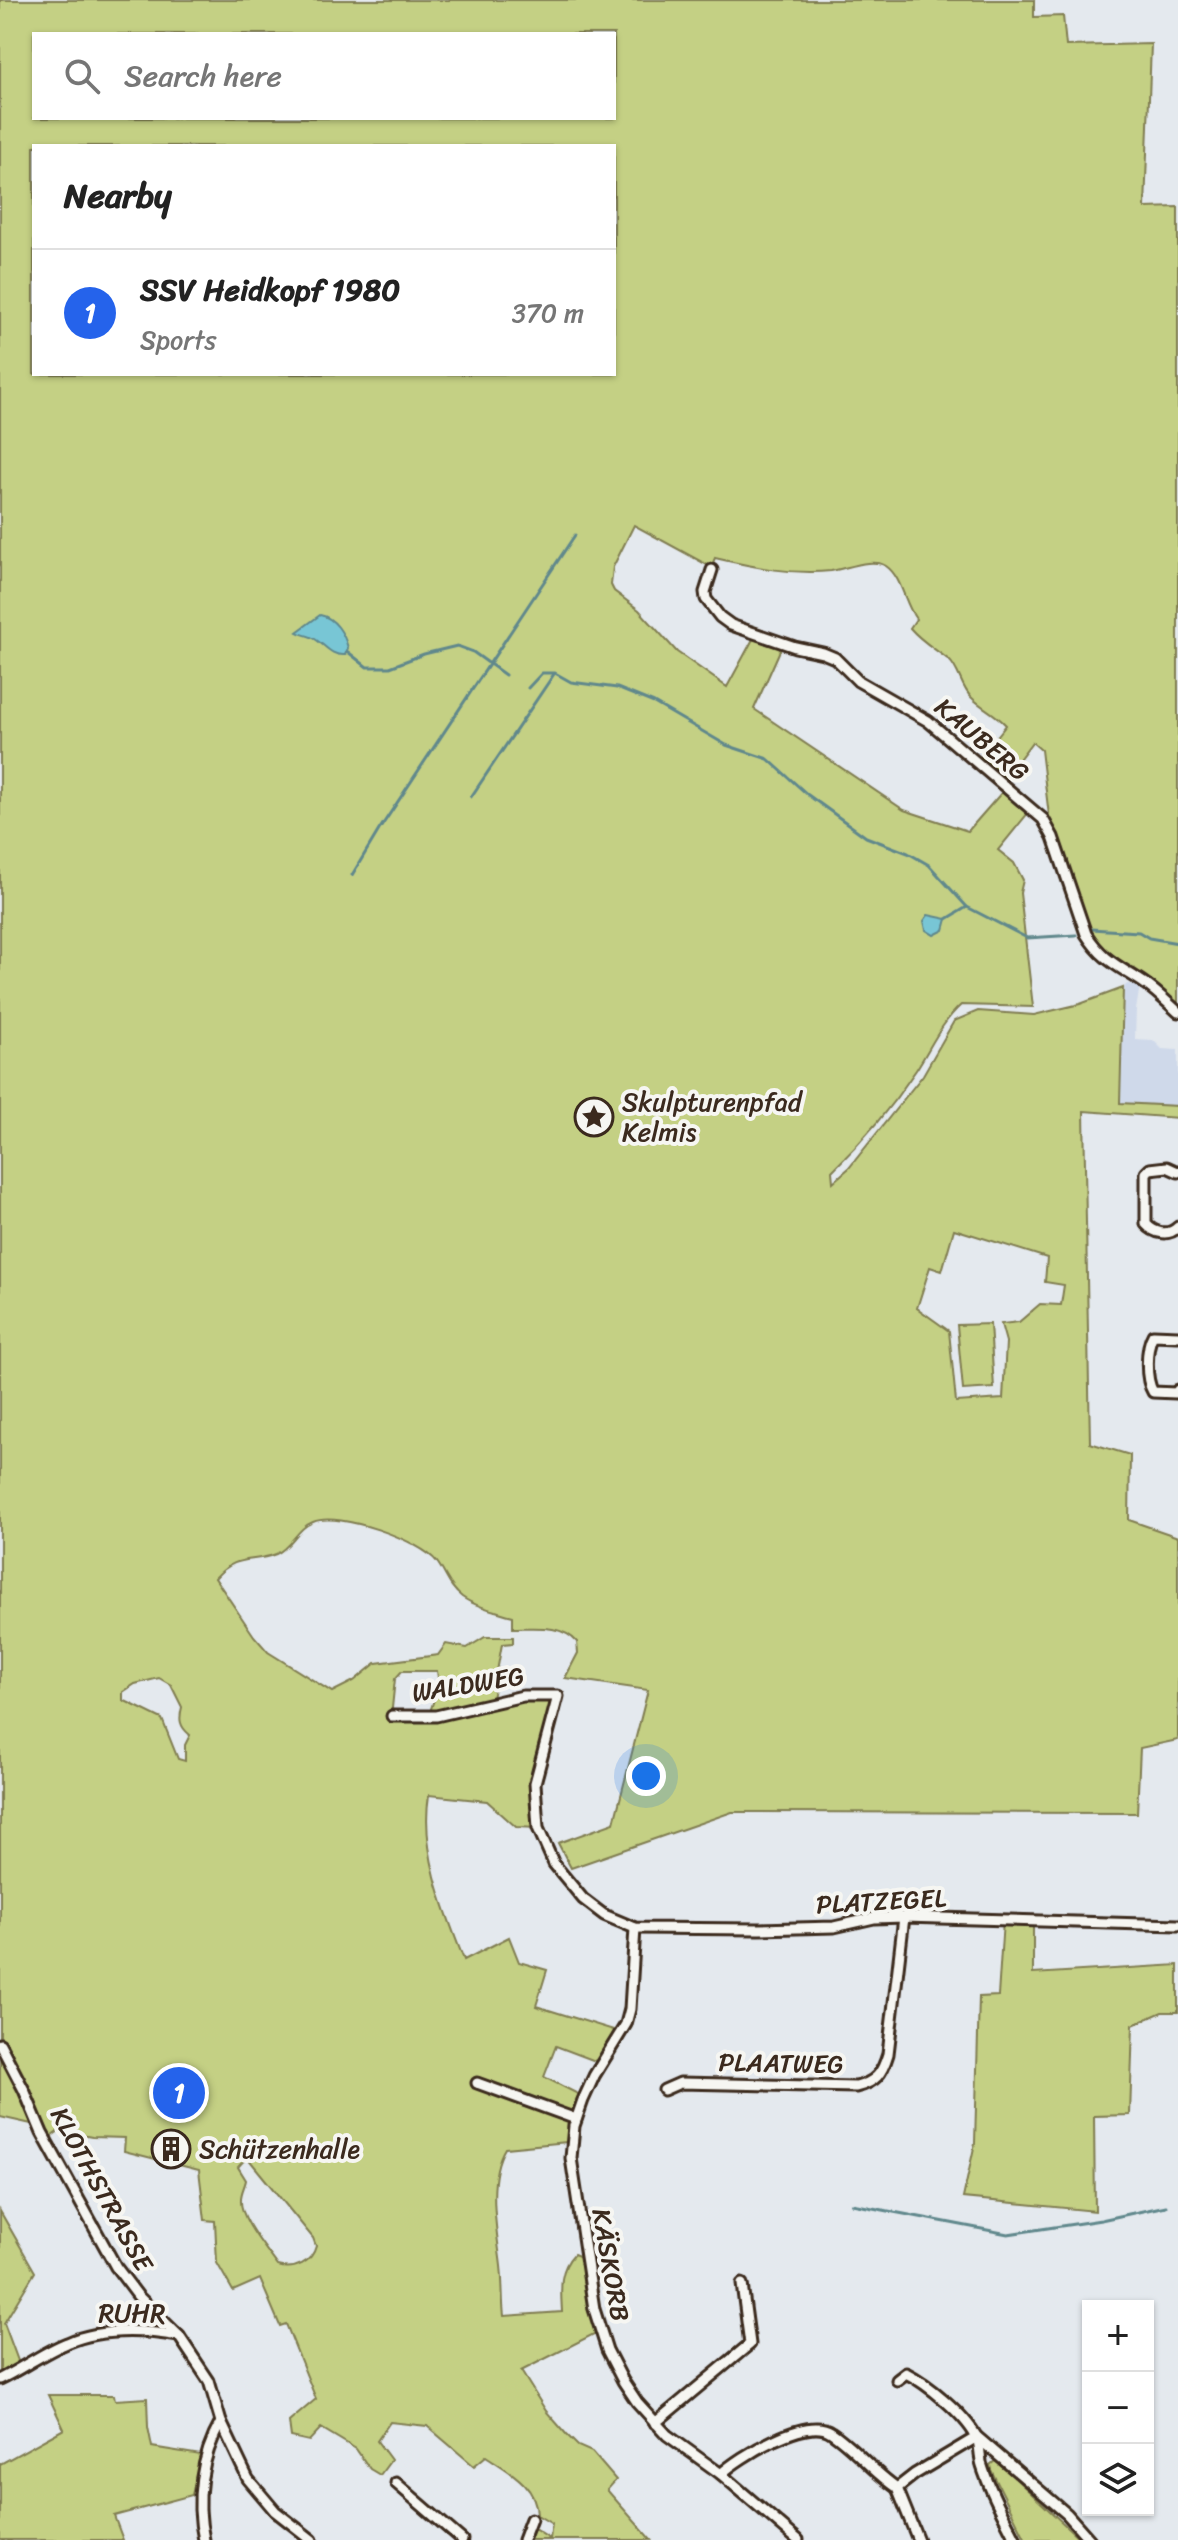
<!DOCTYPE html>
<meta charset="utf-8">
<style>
:root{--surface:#fff;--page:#f2f2f2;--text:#222;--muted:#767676;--line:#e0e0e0;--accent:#2563eb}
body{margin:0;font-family:Sriracha,sans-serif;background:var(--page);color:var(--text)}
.controls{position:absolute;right:24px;bottom:24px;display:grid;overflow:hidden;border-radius:0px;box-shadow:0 2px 6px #0004}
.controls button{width:72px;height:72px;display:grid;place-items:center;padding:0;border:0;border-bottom:2px solid var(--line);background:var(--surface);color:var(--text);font:40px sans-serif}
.you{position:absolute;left:646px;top:1776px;width:28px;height:28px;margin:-20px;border:6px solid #fff;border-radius:50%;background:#1a73e8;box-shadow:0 0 0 12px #1a73e833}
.badge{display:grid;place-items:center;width:52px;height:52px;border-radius:50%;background:var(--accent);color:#fff;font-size:26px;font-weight:700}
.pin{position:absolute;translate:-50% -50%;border:4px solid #fff;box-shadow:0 2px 8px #0006}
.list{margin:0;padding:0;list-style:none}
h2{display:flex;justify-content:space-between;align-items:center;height:104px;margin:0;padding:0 32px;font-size:34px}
h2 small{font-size:26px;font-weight:400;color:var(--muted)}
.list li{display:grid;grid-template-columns:52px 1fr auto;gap:24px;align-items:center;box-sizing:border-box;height:128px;padding:0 32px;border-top:2px solid var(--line)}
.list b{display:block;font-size:30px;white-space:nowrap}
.list p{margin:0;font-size:26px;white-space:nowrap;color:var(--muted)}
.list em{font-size:26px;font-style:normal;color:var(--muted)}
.icon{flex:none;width:44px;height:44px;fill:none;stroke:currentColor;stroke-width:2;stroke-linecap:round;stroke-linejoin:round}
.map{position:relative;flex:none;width:1178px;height:2540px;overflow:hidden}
.search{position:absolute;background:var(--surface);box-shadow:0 2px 6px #0004;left:32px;top:32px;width:584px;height:88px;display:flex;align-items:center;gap:20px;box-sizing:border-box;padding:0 28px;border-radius:0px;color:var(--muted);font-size:30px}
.panel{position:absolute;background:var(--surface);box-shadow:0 2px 6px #0004;left:32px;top:144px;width:584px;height:232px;border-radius:0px}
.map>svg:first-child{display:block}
.built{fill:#cfd9ea}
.green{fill:#c4d084;stroke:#807d51;stroke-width:2;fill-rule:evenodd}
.water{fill:#78c6d5;stroke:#60888c;stroke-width:2}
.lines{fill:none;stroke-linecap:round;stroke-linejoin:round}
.stream{stroke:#60888c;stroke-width:3}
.minor-casing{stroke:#3b2a1e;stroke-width:15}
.minor{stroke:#f6f6f2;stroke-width:9}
.labels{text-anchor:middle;stroke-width:8;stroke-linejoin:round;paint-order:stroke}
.street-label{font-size:26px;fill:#3b2a1e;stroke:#f6f6f2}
.poi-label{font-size:26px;fill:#3b2a1e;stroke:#f6f6f2;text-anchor:start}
</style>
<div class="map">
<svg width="1178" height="2540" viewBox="0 0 1178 2540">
<rect width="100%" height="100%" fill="#e4e9ee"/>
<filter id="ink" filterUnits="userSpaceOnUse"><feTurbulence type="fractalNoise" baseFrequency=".0125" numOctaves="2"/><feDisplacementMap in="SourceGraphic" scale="16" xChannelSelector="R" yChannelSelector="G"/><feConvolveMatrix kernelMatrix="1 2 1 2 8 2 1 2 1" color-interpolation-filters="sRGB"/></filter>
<g filter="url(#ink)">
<!-- built -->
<polygon class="built" points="1127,984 1140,985 1136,1010 1135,1039 1153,1040 1162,1049 1178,1050 1178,1106 1120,1104 1121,1002 1123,988"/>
<!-- green -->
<g class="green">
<path d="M0,0H1034V17L1063,16L1066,46L1151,44L1145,208L1178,207V1004L1106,955L1089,931L1050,824L1041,750L1032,742L1005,778L980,758L1006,725C995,713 982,708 971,697C961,687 959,669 949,660C935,649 921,641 910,628L916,619C904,603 902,577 886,566C872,557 846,569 831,571C792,575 753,567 715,558L711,567L634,525L613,567L611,585L614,591L639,610L677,652L727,687L753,639L781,648L754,709L904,810L968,831L1003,791L1029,812L998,850L1014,863L1023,880L1020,893L1033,1007L961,1005C941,1023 931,1047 916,1070C892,1106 863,1141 832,1171L833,1182L849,1168L923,1075L954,1021L978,1011L1034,1015L1080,1004L1123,988L1120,1103L1178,1106V1118L1084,1111L1090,1443L1130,1455L1129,1520L1178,1537V1740L1140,1748L1137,1813L732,1812L571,1868L558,1843L614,1823L648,1690L565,1678L578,1653L577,1642C561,1624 536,1628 513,1628V1616C496,1611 476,1607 462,1597C449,1587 446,1574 437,1562C420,1540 339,1511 313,1522C297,1528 291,1548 276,1554C249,1564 238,1553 215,1578L254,1636L268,1652L332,1692L354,1681L376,1663L438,1655L446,1644L467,1648L485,1637H513V1643L502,1644L491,1704L558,1696L535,1783L538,1828L516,1827L487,1801L429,1795C420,1850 444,1909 464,1960L509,1937L519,1962L547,1970L536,2006L617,2031L598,2062L556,2046L544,2077L582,2096L567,2142L505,2148C486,2180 497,2231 501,2266C503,2283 502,2300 504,2316L562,2312C561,2291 558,2271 574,2254L579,2256L583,2262L596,2333L521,2371L546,2411L567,2435L578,2446L592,2452L616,2480L607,2490L651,2540H528L534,2529L550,2539L552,2524L537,2515C537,2485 508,2471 486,2456L474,2466L427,2426L390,2422L377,2441L391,2460L380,2475L370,2469L356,2449L321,2428L309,2441L291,2437L289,2422L316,2399L286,2324L280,2326L260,2279L233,2291L217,2263L215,2221L205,2220L199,2170L124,2151L125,2138L92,2137L59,2131L52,2136L53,2147L29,2092L0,2037ZM34,34H614V118H34ZM34,146H614V374H34ZM954,1229L1047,1258L1045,1282L1064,1285L1061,1305L1040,1304L1019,1322L1001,1324L1006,1342L1003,1399L956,1402L949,1331L917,1308L930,1267L942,1271ZM402,1671H437L439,1684L428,1718H391L395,1679ZM159,1678L171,1685L182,1707C179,1719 179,1726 190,1735L185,1745V1761L178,1759L162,1719L123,1700V1692L135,1684ZM247,2157L313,2238L316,2246C312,2262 295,2271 278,2266C267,2250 239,2218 241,2199C241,2192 245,2186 246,2180L238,2167Z"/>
<polygon points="990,1324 994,1388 963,1390 957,1325"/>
<polygon points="1003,1920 1033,1921 1033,1974 1178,1965 1178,2012 1162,2012 1133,2025 1130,2115 1094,2116 1095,2211 963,2198 975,2143 979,1997 998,1996"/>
<polygon points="0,2051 36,2125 0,2117"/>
<polygon points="0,2211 35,2272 4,2323 21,2369 0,2379"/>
<polygon points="48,2395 114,2395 115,2400 147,2398 148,2427 152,2447 201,2455 192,2495 114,2516 123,2540 0,2540 0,2464 64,2429"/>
<polygon points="995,2461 1002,2466 1081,2540 1026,2540 991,2470 990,2465"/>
</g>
<!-- water -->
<g class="water">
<path d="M320,615C335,618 344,633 348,648L345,655C331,656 326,646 315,639C309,635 302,635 297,632Z"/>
<polygon points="928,915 947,919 944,930 934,935 926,930 924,921"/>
</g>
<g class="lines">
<!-- stream -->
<g class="stream">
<polyline points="348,652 367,667 390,667 424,654 457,646 473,652 505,675"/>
<polyline points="528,688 542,673 555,673 571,682 617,688 654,703 726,745 768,759 808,795 866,837 908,853 929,865 967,907 1027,938 1076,935"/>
<polyline points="471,797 554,674"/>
<polyline points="352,875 379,830 575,535"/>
<polyline points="947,919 967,907"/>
<polyline points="1091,929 1139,932 1149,938 1178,943"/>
<polyline points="852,2204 1008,2234 1101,2220 1166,2206"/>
</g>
<!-- minor casing -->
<g class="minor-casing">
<g id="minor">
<path d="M712,570L705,592L706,599L720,617L731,625L795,647L823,653L835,658L858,681L928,721L1043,819L1053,837L1086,934C1103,961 1119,966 1144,983C1156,991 1167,1002 1178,1012"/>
<path d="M1178,1172L1167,1167L1150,1169L1146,1173V1224C1154,1233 1168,1237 1178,1227"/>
<path d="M1178,1336L1153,1335C1146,1347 1145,1379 1153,1392L1176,1393L1178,1390"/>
<polyline points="392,1716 436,1716 523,1696 558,1696 535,1783 538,1828 554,1864 583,1899 604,1915 635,1928 759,1929 834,1927 874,1918 904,1917 1178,1925"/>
<polyline points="635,1928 630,2009 626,2024 594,2076 583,2100 574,2126 571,2158 594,2309 607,2350 623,2381 637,2402 667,2435 721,2474 798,2540"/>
<polyline points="0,2044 24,2090 42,2133 116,2267 138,2296 179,2336 209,2381 221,2422 248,2479 275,2511 312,2540"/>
<polyline points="477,2083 576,2119"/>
<path d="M664,2090L680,2083L856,2087C876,2082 882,2074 888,2054L904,1917"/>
<path d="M0,2379C23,2368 44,2352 67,2343C101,2328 143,2330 179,2336"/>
<path d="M897,2380L906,2373C928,2384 964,2414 976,2436C981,2444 979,2457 982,2466C990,2492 1004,2516 1016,2540"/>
<polyline points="655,2423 750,2344 742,2284"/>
<path d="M721,2474C739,2457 807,2415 831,2432C855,2448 873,2472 897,2488L915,2474L977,2437L1067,2514L1090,2540"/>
<polyline points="396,2483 462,2540"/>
<polyline points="897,2488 918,2540"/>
<path d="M204,2540C195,2500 201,2457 221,2422"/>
<polyline points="523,2540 531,2519"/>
</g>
</g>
<!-- minor -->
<use href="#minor" class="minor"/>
</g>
</g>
<!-- icons -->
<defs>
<g id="sight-ring" transform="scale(2)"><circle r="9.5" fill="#f6f6f2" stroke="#3b2a1e" stroke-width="1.5"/><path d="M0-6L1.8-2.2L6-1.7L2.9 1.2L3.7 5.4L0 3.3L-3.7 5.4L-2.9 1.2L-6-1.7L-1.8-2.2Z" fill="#3b2a1e"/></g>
<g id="building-ring" transform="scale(2)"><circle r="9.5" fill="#f6f6f2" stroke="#3b2a1e" stroke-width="1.5"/><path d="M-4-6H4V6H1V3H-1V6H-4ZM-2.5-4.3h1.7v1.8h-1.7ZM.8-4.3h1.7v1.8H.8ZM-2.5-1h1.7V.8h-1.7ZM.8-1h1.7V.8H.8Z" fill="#3b2a1e"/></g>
</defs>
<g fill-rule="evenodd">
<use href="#sight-ring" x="594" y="1117"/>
<use href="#building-ring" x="171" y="2149"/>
</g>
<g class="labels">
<!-- street labels -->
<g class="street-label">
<text transform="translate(982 739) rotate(40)" y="9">KAUBERG</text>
<text transform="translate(468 1684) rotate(-9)" y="9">WALDWEG</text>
<text transform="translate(881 1901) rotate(-3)" y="9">PLATZEGEL</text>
<text transform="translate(781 2063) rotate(1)" y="9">PLAATWEG</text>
<text transform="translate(102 2189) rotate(61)" y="9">KLOTHSTRASSE</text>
<text transform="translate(611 2265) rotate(80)" y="9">KÄSKORB</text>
<text x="132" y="2322">RUHR</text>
</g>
<!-- poi labels -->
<g class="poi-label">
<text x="622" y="1111">Skulpturenpfad<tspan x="622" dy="30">Kelmis</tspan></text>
<text x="199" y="2158">Schützenhalle</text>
</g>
</g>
</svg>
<div class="controls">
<button>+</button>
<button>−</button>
<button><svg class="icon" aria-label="layers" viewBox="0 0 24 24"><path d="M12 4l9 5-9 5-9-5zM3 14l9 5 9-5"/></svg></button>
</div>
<div class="you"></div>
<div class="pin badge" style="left:179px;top:2093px">1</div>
<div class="search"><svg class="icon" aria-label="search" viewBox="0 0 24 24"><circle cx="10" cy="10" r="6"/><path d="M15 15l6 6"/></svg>Search here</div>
<section class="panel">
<h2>Nearby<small></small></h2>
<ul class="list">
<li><span class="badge">1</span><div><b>SSV Heidkopf 1980</b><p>Sports</p></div><em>370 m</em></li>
</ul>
</section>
</div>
